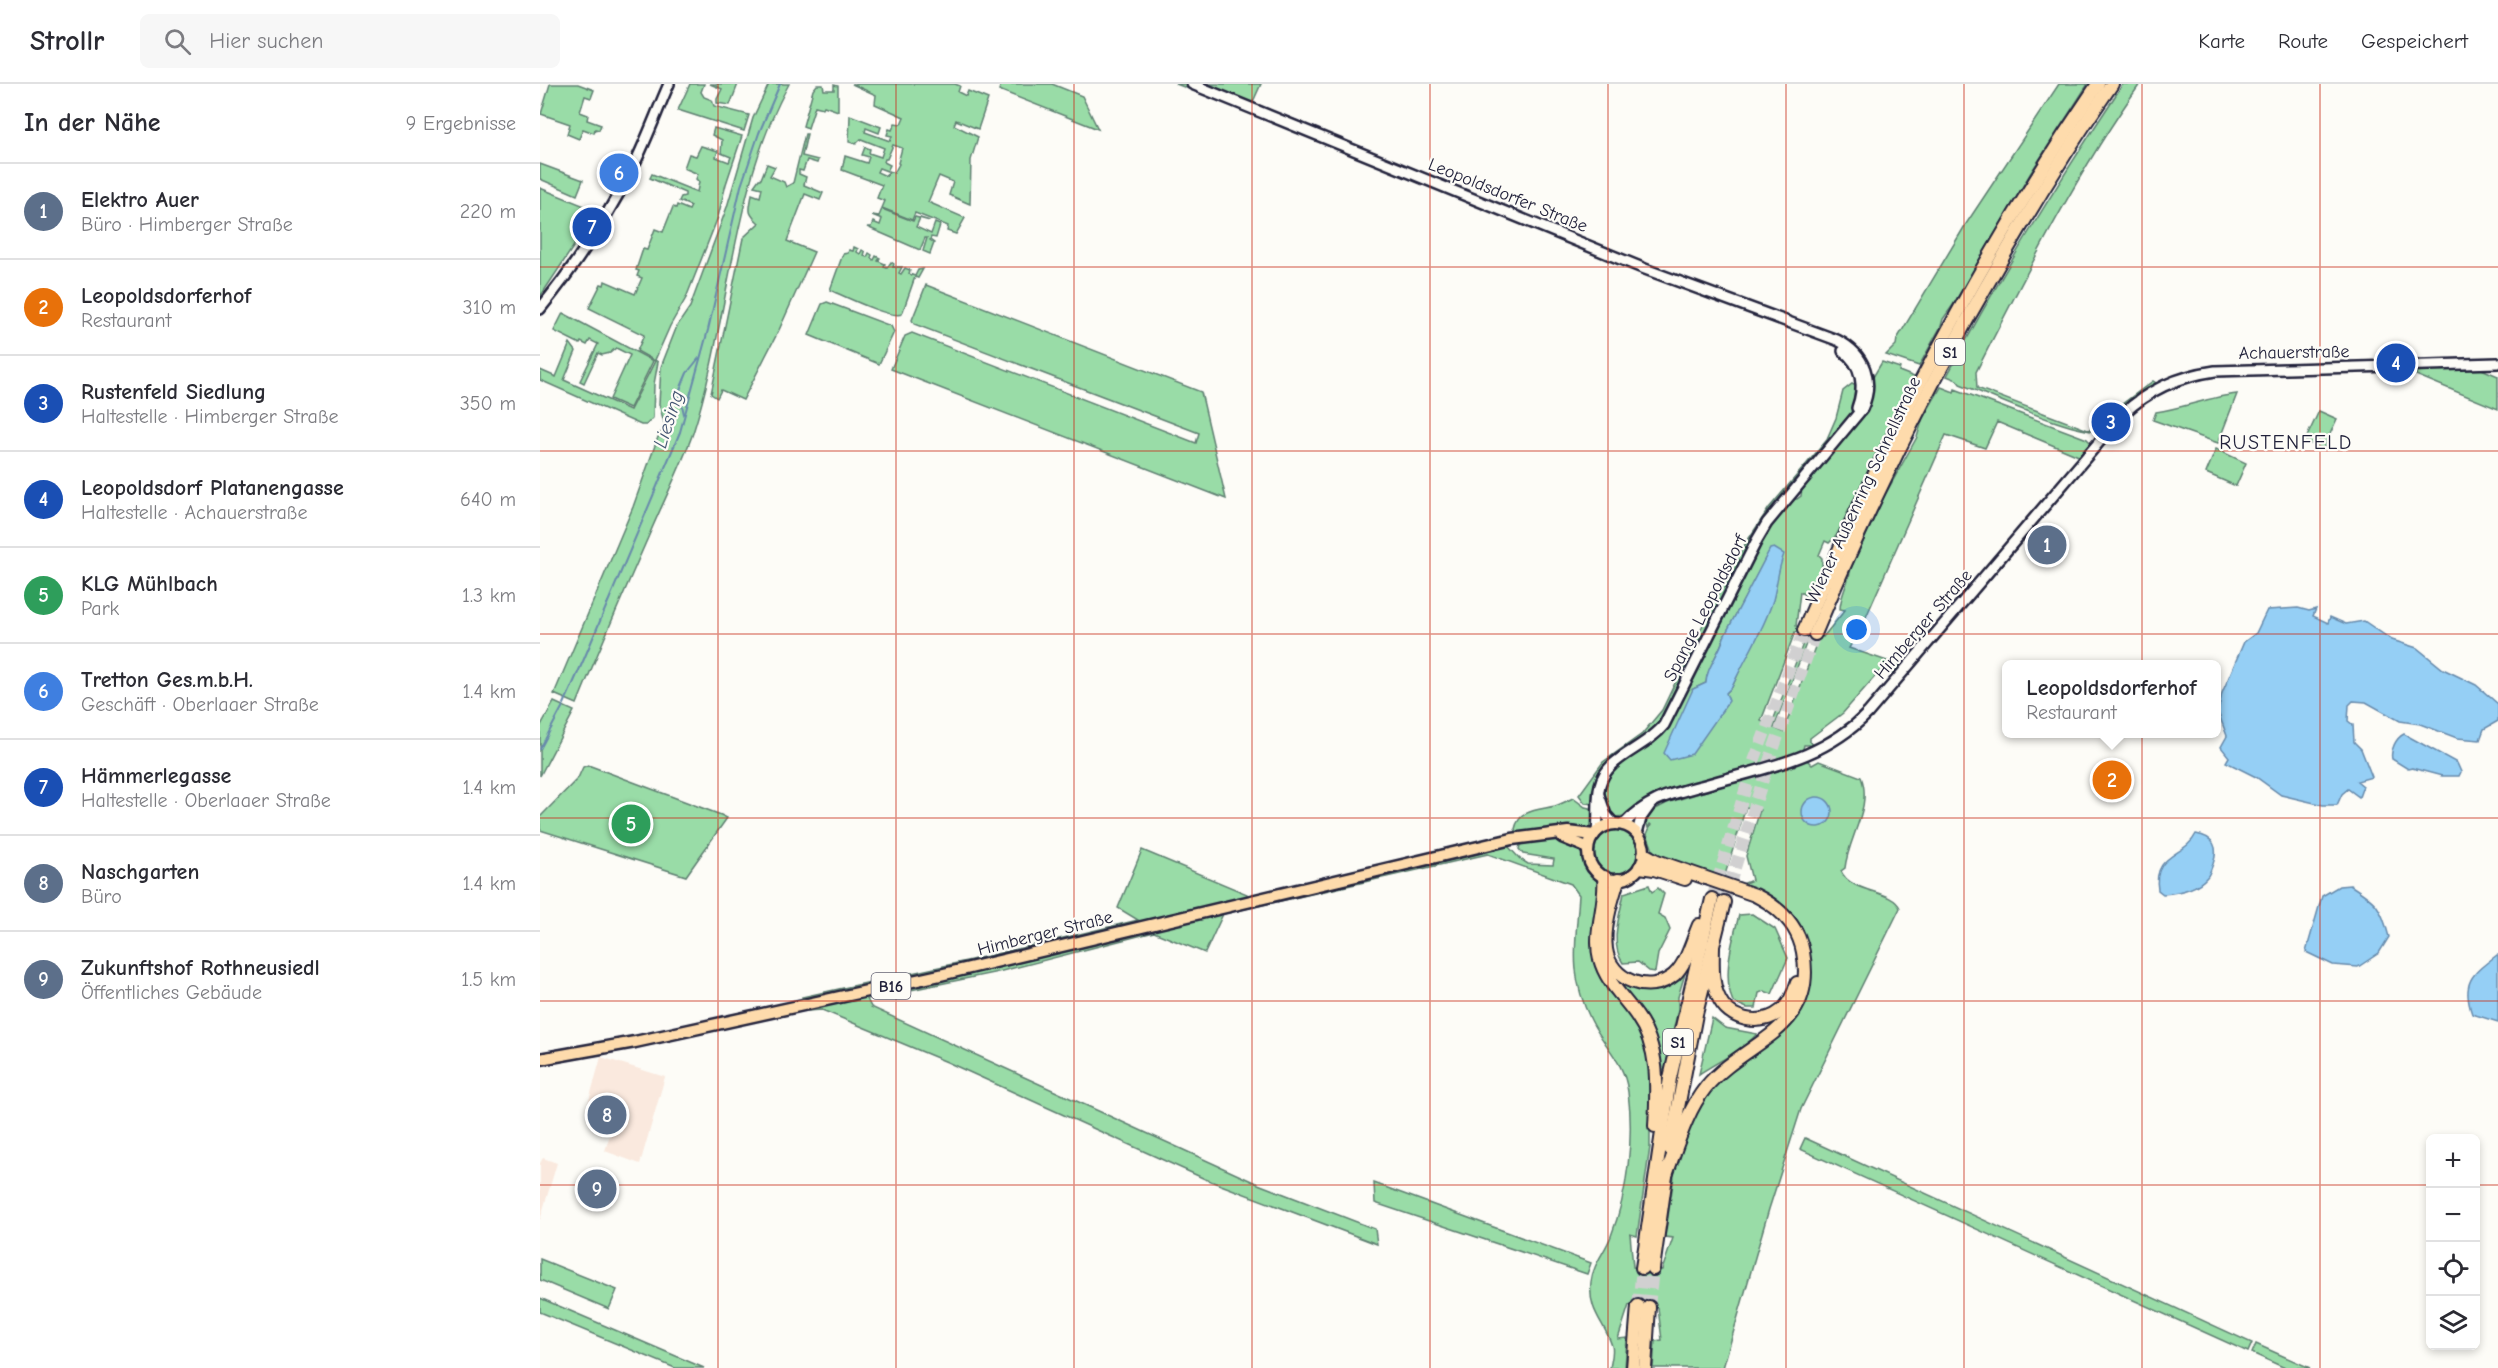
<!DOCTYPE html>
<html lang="de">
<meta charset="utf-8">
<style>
:root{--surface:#fff;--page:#f7f7f7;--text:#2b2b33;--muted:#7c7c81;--line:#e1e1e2;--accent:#0f766e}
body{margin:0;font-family:"Comic Neue",sans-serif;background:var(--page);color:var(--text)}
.controls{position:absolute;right:18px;bottom:18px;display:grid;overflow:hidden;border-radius:9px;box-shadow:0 3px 9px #0003}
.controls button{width:54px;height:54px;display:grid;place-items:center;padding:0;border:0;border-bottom:2px solid var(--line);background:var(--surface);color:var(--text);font:30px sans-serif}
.you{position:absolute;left:1317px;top:546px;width:21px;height:21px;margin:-15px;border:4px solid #fff;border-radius:50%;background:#1a73e8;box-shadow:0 0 0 9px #1a73e833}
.badge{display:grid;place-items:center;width:39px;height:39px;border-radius:50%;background:var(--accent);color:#fff;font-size:20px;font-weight:700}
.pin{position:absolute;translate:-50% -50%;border:3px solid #fff;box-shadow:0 2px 6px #0006}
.popup{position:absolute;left:1462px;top:576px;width:219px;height:78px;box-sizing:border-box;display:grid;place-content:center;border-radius:9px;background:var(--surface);filter:drop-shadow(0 2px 4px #0005);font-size:20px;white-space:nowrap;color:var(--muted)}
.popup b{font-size:22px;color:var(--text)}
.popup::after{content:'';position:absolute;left:50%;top:100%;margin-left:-12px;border:12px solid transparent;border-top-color:var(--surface)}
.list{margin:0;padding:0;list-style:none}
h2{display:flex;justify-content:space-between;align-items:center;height:78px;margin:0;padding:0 24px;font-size:26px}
h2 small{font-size:20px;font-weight:400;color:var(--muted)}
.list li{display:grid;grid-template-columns:39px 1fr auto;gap:18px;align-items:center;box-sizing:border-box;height:96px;padding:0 24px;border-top:2px solid var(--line)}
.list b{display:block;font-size:22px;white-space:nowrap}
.list p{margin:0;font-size:20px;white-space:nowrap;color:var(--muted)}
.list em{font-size:20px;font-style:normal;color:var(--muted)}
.icon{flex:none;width:33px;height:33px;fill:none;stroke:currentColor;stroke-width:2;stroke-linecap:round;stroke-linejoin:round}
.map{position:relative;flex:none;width:1958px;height:1284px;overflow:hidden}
header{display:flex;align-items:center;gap:36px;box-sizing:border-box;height:84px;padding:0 30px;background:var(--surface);border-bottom:2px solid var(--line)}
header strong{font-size:28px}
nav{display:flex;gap:33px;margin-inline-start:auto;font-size:21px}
.search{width:420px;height:54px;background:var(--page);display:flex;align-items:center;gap:15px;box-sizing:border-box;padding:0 21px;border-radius:9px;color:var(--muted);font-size:22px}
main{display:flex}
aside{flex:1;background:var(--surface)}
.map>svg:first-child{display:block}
.built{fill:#fae9de}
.green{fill:#99dca7;stroke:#5e7f71;stroke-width:1.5;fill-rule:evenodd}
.water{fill:#95cff5;stroke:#678aab;stroke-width:1.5}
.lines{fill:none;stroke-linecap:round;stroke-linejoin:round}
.stream{stroke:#678aab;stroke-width:2}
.highway-tunnel{stroke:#d1d0d1;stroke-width:12;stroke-dasharray:12 6;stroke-linecap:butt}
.secondary-casing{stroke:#22223b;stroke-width:14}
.primary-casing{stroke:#22223b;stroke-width:15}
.highway-casing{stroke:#22223b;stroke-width:16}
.secondary{stroke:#fdfcf7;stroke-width:9}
.primary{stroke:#fedbac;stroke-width:10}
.highway{stroke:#fedbac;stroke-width:12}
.grid{fill:none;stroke:#c8321e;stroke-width:1.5;stroke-opacity:0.55}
.labels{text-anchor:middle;stroke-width:4.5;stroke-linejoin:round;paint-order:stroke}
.shield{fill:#fdfcf7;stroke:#646373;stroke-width:1.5}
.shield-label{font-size:16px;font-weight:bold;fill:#22223b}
.street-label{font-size:18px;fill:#22223b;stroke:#fdfcf7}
.water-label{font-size:20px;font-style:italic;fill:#445673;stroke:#fdfcf7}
.neighbourhood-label{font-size:20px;letter-spacing:1.5px;fill:#22223b;stroke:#fdfcf7}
</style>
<header>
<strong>Strollr</strong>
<div class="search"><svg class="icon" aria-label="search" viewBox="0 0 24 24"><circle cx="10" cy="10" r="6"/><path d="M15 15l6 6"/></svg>Hier suchen</div>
<nav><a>Karte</a><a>Route</a><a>Gespeichert</a></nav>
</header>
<main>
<aside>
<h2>In der Nähe<small>9 Ergebnisse</small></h2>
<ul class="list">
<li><span class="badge" style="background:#5c6f8a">1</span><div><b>Elektro Auer</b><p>Büro · Himberger Straße</p></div><em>220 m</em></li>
<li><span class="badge" style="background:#e8710a">2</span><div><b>Leopoldsdorferhof</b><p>Restaurant</p></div><em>310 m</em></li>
<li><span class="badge" style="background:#1a4fb4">3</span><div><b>Rustenfeld Siedlung</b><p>Haltestelle · Himberger Straße</p></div><em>350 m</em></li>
<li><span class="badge" style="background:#1a4fb4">4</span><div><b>Leopoldsdorf Platanengasse</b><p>Haltestelle · Achauerstraße</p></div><em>640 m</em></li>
<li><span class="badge" style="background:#2e9e5b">5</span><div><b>KLG Mühlbach</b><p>Park</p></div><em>1.3 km</em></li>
<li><span class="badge" style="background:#3f7fe0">6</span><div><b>Tretton Ges.m.b.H.</b><p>Geschäft · Oberlaaer Straße</p></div><em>1.4 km</em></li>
<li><span class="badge" style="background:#1a4fb4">7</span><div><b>Hämmerlegasse</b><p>Haltestelle · Oberlaaer Straße</p></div><em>1.4 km</em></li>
<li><span class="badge" style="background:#5c6f8a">8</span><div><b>Naschgarten</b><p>Büro</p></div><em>1.4 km</em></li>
<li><span class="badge" style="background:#5c6f8a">9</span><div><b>Zukunftshof Rothneusiedl</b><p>Öffentliches Gebäude</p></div><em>1.5 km</em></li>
</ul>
</aside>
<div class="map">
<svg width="1958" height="1284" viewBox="0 0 1958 1284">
<rect width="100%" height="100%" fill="#fdfcf7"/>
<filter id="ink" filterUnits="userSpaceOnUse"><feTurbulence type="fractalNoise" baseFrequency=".0167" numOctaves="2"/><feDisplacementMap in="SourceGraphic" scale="12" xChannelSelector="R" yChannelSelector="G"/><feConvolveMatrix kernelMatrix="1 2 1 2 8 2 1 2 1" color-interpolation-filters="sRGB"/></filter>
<g filter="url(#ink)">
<!-- built -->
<g class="built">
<polygon points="61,973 125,993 100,1080 65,1067 75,1033 46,1027"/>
<polygon points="3,1074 17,1079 0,1136 0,1079"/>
</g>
<!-- green -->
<g class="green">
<polygon points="10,0 38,0 54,6 51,14 45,12 40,28 48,31 47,36 61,41 59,46 55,45 54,49 43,45 39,55 27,50 30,40 1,30"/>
<polygon points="150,0 164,0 161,8 164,13 172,16 174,22 209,31 204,47 138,26"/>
<polygon points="170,0 198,0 190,21 177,19 177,15 182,5"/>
<path d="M229,0H249C192,102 189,238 153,349C141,383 124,416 110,449C85,506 60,563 37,620L14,610L93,423L118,353L125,342L119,320L121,283L137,242L150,223L187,123L213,34Z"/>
<path d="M312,0H415L420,2L418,8L426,12L428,7L448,15L438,45L416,36L414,41L438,53L431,76L430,120L409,111L413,98L399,92L388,118L425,134L416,150L407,147L408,142L375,129L372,136L342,124L345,117L337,114L342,101L302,86L305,72L327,79L329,73L322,71L325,63L330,65L329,69L341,73L344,64L321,55L316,60L309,58L310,31L341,43L339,49L326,44L325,48L350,57L352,52L347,51L349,45L352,46L355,39L361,40L364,33L335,20L336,11ZM353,61L362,64L358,79L359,80L354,89L349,87L346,92L337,88L339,84L347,87L350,81L344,78L345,75H347Z"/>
<polygon points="461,0 512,0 542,12 558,45 459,6"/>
<polygon points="636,0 721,0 712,20 712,29"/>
<polygon points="1519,0 1548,0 1490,90 1413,221 1403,235 1401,242 1379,282 1346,271 1356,261 1357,255 1426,140"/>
<path d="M1583,0H1600C1536,90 1486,190 1436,288L1437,304L1548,346L1561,340L1574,326L1613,297L1616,299L1612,305L1578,328L1563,344V347C1537,352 1449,311 1420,300L1417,296L1407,292C1460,191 1520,95 1583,0Z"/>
<polygon points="277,1 283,1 284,6 294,6 294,1 298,2 298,27 284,22 283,24 275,22 268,44 263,42 273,6"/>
<polygon points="174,44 202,52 186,100 178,133 146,214 130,242 115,276 118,278 114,300 113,334 106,341 101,341 0,296 0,286 16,293 30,259 36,267 24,296 90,326 115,277 97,267 104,251 49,224 61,200 64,201 65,197 95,210 102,194 97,192 99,187 96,186 103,165 107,166 115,145 123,148 133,123 136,124 137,121 149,126 151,122 139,117 141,113 145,112 145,109 110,94 112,90 157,108 159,98 156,95 158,90 144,84 149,70 156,72 161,62 178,67 176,73 189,78 191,73 181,69 182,56 172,51"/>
<path d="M265,50H267L262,72L278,76L277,79L267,76L263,87L259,86V90L266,93L264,101L283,109L280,116L265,110L247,157L274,168L239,246L203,316L181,306L177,314L171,310L203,154L219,139C206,128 210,126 212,110L220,113L222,104L214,102L219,95H221L227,80L235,83L230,92L244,98L246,103L253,99Z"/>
<polygon points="0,80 43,96 37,111 0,95"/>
<polygon points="0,104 57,127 0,213"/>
<polygon points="342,125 373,137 375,133 390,137 380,134 376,143 391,150 395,139 400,141 396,154 391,153 390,156 394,159 390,170 383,167 387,154 385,154 380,166 327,143 331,143 333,138 340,141 342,135 332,131 339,132"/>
<path d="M314,163L318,165L317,168L320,170L322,166L325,168L324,172L327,173L329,169L332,171L331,174L334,176L336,172L340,174L338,177L345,180L344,183L347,184L351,178L354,180L353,183H362L359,189L361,190L365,184L370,186L369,190L375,192L378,186L383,185L378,194L375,193L362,230C350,235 304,212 290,206L303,170L308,169L309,166L313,167Z"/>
<polygon points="386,201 661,308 686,415 351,285 365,252 372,249 656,359 659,349 374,240 372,236"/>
<polygon points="287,218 351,242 354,248 339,280 269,251 282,220"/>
<polygon points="23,229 113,277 90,324 70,315 90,271 76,264 70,269 62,271 58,269 44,299 40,297 58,260 50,256 47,261 41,258 40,260 14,247"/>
<path d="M1342,278L1360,284L1359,287L1374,293L1296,452L1289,459L1285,457L1279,471L1282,474V486L1268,513L1260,508L1256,542L1283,553L1305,526L1300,525C1300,512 1309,498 1311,484L1345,411L1377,353L1383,334L1401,303L1414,308L1415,305L1547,355L1550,358V363L1541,373L1457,338L1445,364L1406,351L1323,540L1309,564L1362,582L1354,590L1347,587L1339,588L1303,629L1270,654V658L1274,661H1264L1262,669L1174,695L1127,706L1111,712L1087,732L1073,733C1067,728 1065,721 1064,713C1063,679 1104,668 1125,647L1219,459L1232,439L1254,415H1257L1261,412L1262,404L1324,327L1330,298ZM1230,466L1243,470L1238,485L1233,515L1192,603L1186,609L1153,605L1166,599C1166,586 1180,568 1184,553ZM1255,548L1266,552L1231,642L1221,637ZM1269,552L1278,555L1243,648L1234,644Z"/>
<polygon points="1939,284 1958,292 1958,325 1876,291 1877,287"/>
<path d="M1312,300L1320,304L1313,328L1302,346L1218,446L1193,491L1129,623C1121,635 1113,647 1102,656C1078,676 1050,681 1054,720L1045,719L1039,711L1063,678L1102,650L1122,626L1182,501L1202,465L1229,424L1286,357L1296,334L1303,307Z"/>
<path d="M1697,310L1678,359L1613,336L1616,328C1644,324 1669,313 1697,310Z"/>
<polygon points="1779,327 1797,335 1783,365 1765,357"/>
<polygon points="1676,365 1706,379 1696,402 1666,389"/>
<polygon points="14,618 34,627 0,692 0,643"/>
<path d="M1267,676L1272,681L1279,677L1321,693C1333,722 1308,754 1305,784L1301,787C1311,810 1352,805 1360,824L1261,1025L1229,1125L1183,1284H1113L1115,1257L1122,1256L1118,1224L1089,1221L1078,1255L1087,1254L1085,1284H1070C1071,1277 1074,1268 1072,1262C1064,1237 1048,1228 1051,1198C1053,1180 1065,1168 1071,1152C1088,1109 1094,1053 1088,1008C1084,976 1064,963 1051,936C1028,890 1036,859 1039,811L1031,800L948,770L683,830L665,869L614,848L458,888L327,915L331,923L718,1100L835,1145L837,1160L665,1095L407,978L282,926L268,927L262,913L431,876L598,836L578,824L602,766L707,810L712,822L968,762L980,775L988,780L1013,781L1014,775L983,770L979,765L980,761C993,753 1028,754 1039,766C1043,770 1043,773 1044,779C1046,786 1053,792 1059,797L1065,899L1067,906L1100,942L1110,971V1063L1097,1152L1090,1150L1093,1183L1122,1186L1133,1154L1125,1153L1135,1086L1158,1019L1181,991L1242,949L1254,935L1263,919L1260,847L1200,801L1212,796L1206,772L1220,726L1206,723L1184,794L1119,773L1114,769L1107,750L1111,741L1110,740L1108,744L1106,736L1114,726L1127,719Z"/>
<polygon points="48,681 181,731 187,734 146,792 0,746 0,733 38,694 43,683"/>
<path d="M1033,714L1045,723L1055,725V741L1050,746L1023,744L977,748L975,745C979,725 999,726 1015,722C1021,720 1027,717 1033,714Z"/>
<circle cx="1077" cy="768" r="23"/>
<path d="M1109,801L1112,808L1118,804L1124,810L1118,830L1125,834L1130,846L1118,870L1115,888L1109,887L1098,878L1083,879C1069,859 1080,831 1084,809Z"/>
<path d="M1212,830L1235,845L1248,874L1232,910L1224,907L1219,909L1216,924H1207L1193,918C1182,891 1192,859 1199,831Z"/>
<polygon points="1063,866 1096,902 1147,883 1138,913 1138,925 1120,1009 1114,961 1070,894"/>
<path d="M1172,934L1185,944L1217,950C1201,967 1179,977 1159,990Z"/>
<polygon points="1265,1054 1712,1259 1708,1268 1260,1065"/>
<polygon points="834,1099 1051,1179 1047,1190 835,1119"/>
<polygon points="0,1175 77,1206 69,1225 0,1196"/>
<polygon points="0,1214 164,1284 135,1284 0,1228"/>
<polygon points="1716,1260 1770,1284 1745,1284 1712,1269"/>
</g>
<!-- water -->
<g class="water">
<path d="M1234,464L1244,470C1238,485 1237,501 1233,516C1223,548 1205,574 1192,603L1186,609L1189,617L1152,670L1130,676L1124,669L1153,605L1166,599C1166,584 1180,569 1184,553L1230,465Z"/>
<polygon points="1758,524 1769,527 1776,525 1773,532 1788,539 1790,533 1806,540 1824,537 1852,556 1877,564 1903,585 1936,601 1958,620 1958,637 1944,645 1940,656 1917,654 1880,640 1860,637 1826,618 1813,617 1809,621 1808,637 1813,641 1814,658 1821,665 1832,693 1817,697 1823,702 1819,713 1808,705 1802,710 1797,721 1783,721 1741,711 1716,693 1686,678 1689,673 1681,663 1687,652 1678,628 1682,609 1704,558 1716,549 1727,526"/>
<path d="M1864,650L1917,679L1921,688L1919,692H1902L1872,684L1868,685L1852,675C1850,666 1856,654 1864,650Z"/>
<circle cx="1277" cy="728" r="15"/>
<path d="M1656,750C1674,753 1679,763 1673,780C1671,784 1670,790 1667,793C1657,805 1637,809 1623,810L1618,806C1612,769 1645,773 1656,750Z"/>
<path d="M1810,801C1837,818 1841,822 1849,853L1839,869L1818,883L1793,881L1766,868L1782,812L1799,802Z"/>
<path d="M1957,871H1958V938L1932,930C1921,898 1932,890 1957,871Z"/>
</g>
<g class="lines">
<!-- stream -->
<g class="stream">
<polyline points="144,330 139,308 147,289 159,274"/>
<polyline points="0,665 24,620 44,575 140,348 168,246 201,102 219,49 240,0"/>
</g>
<!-- highway-tunnel -->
<g class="highway-tunnel">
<polyline points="1172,815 1214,677 1264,546"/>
<polyline points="1184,818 1228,680 1275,550"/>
<polyline points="1098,1222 1102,1184"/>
<polyline points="1109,1223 1113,1185"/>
</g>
<!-- secondary casing -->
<g class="secondary-casing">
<g id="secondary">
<path d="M652,0L1105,185L1297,256C1325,270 1335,297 1322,325L1227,439L1217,456L1124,641C1105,665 1067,672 1060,701C1056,717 1059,732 1057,748"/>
<path d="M0,225C36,181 68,132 94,81C107,55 117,27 129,0"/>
<path d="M1303,267C1322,281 1325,303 1317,324"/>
<polyline points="1059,711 1066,731 1074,740"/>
<path d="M1083,741C1110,713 1132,710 1168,700C1228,683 1283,675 1328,629L1583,330C1608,306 1640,292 1675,287L1958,279"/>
<polyline points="1097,749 1101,734 1111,720"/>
</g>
</g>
<!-- primary casing -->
<g class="primary-casing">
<g id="primary">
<circle cx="1076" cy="768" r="28"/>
<polyline points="1022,753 1044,762 1048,766"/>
<polyline points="0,975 95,958 400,891 972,755 1028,748 1054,751"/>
</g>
</g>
<!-- highway casing -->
<g class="highway-casing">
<g id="highway">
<path d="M1264,546C1345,355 1441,171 1558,0"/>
<path d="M1275,550C1329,420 1392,294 1463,173C1497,114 1533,56 1572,0"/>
<path d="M1104,770L1117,777L1215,811C1239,823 1258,841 1263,868C1278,948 1206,955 1166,1003C1146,1028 1137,1062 1126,1091"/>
<polyline points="1100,783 1114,785 1145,795"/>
<path d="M1064,793C1067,821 1053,848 1060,875C1066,898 1084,913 1097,932C1120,964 1117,1005 1115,1042"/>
<path d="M1078,796C1072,816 1063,843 1066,865C1070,896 1109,912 1134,891C1147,879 1152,857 1159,841"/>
<path d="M1173,860C1173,877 1171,896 1178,912C1188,937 1221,943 1241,927C1250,920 1254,909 1257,899"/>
<polyline points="1130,1065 1156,930 1184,818"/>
<polyline points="1102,1184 1130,994 1172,815"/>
<polyline points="1113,1185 1127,1085"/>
<polyline points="1093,1284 1098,1222"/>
<polyline points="1105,1284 1109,1223"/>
</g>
</g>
<!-- secondary -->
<use href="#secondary" class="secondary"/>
<!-- primary -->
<use href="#primary" class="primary"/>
<!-- highway -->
<use href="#highway" class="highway"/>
</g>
</g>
<!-- grid -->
<path class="grid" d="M178,0V1284M356,0V1284M534,0V1284M712,0V1284M890,0V1284M1068,0V1284M1246,0V1284M1424,0V1284M1602,0V1284M1780,0V1284M0,183H1958M0,367H1958M0,550H1958M0,734H1958M0,917H1958M0,1101H1890M1936,1101H1958"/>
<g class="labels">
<!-- shield labels -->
<g class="shield">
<rect x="1395" y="255" width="30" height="26" rx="4.5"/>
<rect x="331.5" y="889" width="39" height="26" rx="4.5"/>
<rect x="1123" y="945" width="30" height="26" rx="4.5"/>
</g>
<g class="shield-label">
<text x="1410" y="274">S1</text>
<text x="351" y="908">B16</text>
<text x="1138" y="964">S1</text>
</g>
<!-- street labels -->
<g class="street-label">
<text transform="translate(968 111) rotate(22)" y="6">Leopoldsdorfer Straße</text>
<text transform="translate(1754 268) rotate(-1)" y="6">Achauerstraße</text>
<text transform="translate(1323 406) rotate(-65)" y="6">Wiener Außenring Schnellstraße</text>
<text transform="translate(1165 524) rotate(-63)" y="6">Spange Leopoldsdorf</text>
<text transform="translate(1383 540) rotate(-49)" y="6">Himberger Straße</text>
<text transform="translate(505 849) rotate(-14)" y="6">Himberger Straße</text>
</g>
<!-- water labels -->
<g class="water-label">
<text transform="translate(128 335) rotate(-72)" y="7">Liesing</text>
</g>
<!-- neighbourhood labels -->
<g class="neighbourhood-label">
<text x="1746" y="365">RUSTENFELD</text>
</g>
</g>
</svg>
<div class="controls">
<button>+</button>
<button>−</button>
<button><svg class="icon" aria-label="locate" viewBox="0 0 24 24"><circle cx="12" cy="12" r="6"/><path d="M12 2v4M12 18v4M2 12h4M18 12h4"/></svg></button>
<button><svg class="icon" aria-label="layers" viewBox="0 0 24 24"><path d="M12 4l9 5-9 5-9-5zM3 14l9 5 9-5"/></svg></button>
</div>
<div class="you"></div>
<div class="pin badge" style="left:1507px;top:461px;background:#5c6f8a">1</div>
<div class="pin badge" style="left:1572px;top:696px;background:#e8710a">2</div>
<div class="popup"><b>Leopoldsdorferhof</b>Restaurant</div>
<div class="pin badge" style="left:1571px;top:338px;background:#1a4fb4">3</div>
<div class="pin badge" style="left:1856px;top:279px;background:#1a4fb4">4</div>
<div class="pin badge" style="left:91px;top:740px;background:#2e9e5b">5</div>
<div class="pin badge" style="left:79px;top:89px;background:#3f7fe0">6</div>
<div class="pin badge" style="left:52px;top:143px;background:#1a4fb4">7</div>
<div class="pin badge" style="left:67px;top:1031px;background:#5c6f8a">8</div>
<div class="pin badge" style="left:57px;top:1105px;background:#5c6f8a">9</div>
</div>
</main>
